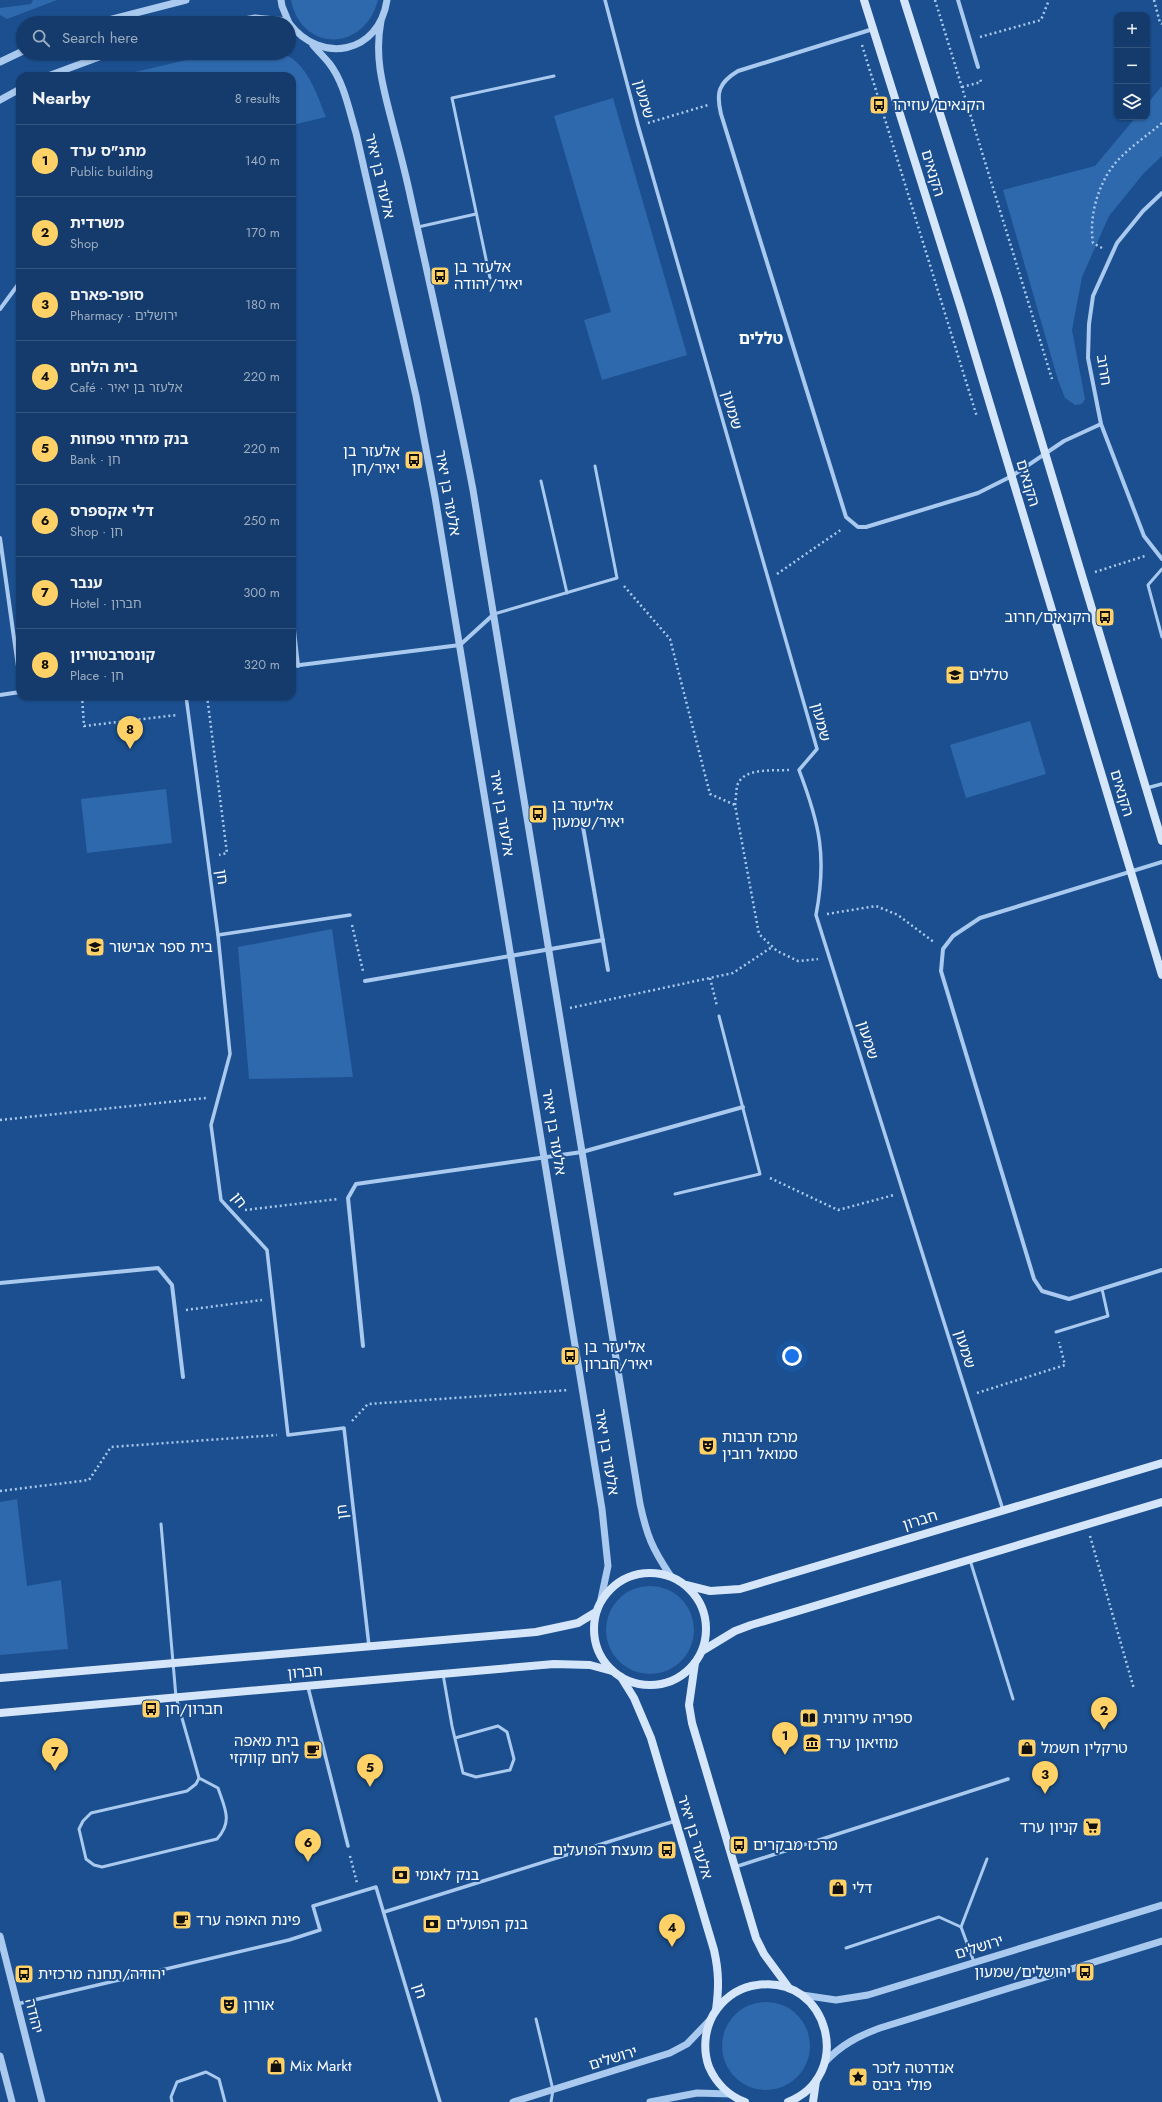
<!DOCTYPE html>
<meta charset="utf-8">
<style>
:root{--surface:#143b6b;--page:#1d4271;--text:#f1f3f6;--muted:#9dadc1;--line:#33557e;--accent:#ffd166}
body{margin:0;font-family:Jost,"Noto Sans Hebrew",sans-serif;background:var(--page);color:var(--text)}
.controls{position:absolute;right:12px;top:12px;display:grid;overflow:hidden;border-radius:8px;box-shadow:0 1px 3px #0004}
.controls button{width:36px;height:36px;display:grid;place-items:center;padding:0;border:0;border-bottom:1px solid var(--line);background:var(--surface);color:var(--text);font:20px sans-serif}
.you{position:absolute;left:792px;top:1356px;width:14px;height:14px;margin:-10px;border:3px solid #fff;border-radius:50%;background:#1a73e8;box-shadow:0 0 0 6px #1a73e833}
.badge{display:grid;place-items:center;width:26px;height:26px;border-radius:50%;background:var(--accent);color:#111;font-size:13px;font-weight:700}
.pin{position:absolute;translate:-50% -33px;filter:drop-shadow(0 1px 2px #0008)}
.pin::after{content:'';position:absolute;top:21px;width:14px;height:12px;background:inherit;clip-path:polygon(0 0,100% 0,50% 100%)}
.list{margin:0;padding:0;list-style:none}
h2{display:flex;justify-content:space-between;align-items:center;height:52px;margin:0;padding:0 16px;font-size:17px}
h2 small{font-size:13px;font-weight:400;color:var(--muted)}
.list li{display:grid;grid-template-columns:26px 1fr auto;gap:12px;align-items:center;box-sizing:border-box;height:72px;padding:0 16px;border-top:1px solid var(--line)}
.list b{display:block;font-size:15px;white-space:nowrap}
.list p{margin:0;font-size:13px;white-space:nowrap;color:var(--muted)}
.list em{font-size:13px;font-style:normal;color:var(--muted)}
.icon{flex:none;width:22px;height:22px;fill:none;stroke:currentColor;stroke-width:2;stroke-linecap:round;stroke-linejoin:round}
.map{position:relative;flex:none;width:1162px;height:2102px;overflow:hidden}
.search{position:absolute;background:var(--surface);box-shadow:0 1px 3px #0004;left:16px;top:16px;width:280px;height:44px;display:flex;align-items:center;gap:10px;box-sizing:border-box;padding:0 14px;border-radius:22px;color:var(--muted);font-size:15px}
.panel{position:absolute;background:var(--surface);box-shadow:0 1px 3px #0004;left:16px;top:72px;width:280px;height:628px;border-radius:12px}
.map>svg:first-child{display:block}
.green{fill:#2e69ad}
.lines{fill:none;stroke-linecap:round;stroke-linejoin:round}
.path{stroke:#a9c9ee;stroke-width:2.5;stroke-dasharray:2 3;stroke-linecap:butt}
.service{stroke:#a9c9ee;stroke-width:3}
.pedestrian{stroke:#a9c9ee;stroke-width:3.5}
.minor{stroke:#a9c9ee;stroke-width:4}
.tertiary{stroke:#a9c9ee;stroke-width:7}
.secondary{stroke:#d6e6fa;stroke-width:8}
.labels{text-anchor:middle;stroke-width:4;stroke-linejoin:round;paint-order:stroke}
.street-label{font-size:15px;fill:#fff;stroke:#1b4f8f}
.poi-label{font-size:15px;fill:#fff;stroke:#1b4f8f;text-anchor:start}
.neighbourhood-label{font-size:16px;font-weight:bold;fill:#fff;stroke:#1b4f8f}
</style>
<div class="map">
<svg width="1162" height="2102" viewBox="0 0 1162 2102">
<rect width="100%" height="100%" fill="#1b4f8f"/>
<!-- green -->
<g class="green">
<polygon points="33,0 57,0 7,19 0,15 0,8 31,4"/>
<path d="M291,0H378C364,53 301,52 291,0Z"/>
<path d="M216,53C230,53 271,50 281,53C307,61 317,95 326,117L292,125V76H118Z"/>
<polygon points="1162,86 1162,156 1144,173 1109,216 1082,277 1072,330 1085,399 1082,404 1075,405 1065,398 1058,380 1003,190 1095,166 1136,117 1147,117 1147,104"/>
<polygon points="613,98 687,355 602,380 584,320 611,312 554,116"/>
<polygon points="1030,721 1046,774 966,798 950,745"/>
<polygon points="166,789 172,843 87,853 81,799"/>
<polygon points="332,929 353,1077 249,1079 238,947"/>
<polygon points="17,1499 27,1586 61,1580 68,1649 0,1655 0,1502"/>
<circle cx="650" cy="1630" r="44"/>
<circle cx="766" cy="2046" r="44"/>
</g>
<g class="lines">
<!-- path -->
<g class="path">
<polyline points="935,0 1052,379"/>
<polyline points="1154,0 1160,23 1162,24"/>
<polyline points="980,37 1041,20 1049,0"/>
<polyline points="862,45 977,417"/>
<polyline points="962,87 981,82 980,78"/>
<polyline points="648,123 708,105"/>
<path d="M1102,248L1093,243C1089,218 1097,187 1113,166C1123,152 1148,135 1162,123"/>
<polyline points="1095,572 1145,556"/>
<polyline points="777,574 842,529"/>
<polyline points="624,586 670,639 710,794 735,805"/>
<polyline points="82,696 84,726 177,715"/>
<polyline points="207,696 227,853 219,855"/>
<path d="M789,770C773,771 743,767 737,786C736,792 736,799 735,805L759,934L777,951L798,961L818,959"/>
<polyline points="827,914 876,906 898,915 935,943"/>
<polyline points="352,925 363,971"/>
<polyline points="710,978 717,1006"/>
<polyline points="570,1008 733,973 772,947"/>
<polyline points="0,1120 206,1098"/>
<polyline points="770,1178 838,1210 894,1195"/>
<polyline points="245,1210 338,1199"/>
<polyline points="186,1310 262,1300"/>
<polyline points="977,1393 1065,1365 1059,1342"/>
<polyline points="352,1421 368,1404 569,1390"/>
<polyline points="0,1491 89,1480 111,1447 277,1435"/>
<polyline points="1090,1536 1134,1689"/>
<polyline points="350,1856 357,1883"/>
</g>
<!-- service -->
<g class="service">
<polyline points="418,227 476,214"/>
<polyline points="490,278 452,98 554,76"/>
<polyline points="541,481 567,593"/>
<polyline points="1162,569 1148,585 1162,637"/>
<polyline points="494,614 617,578 595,466"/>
<polyline points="675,1194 760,1174 719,1016"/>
<polyline points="1056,1332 1108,1316 1102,1289"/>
<path d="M161,1524L176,1697L199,1778L218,1788C225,1809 233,1821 217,1839L102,1867L94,1865L86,1859L79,1829L83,1821L91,1813L187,1791L196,1784L199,1778"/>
<polyline points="970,1560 1013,1699"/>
<polyline points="443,1674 452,1726 463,1773 476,1777 510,1770 514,1759 507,1732 498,1726 455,1738"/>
<polyline points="961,1927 987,1859"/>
<polyline points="846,1948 939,1917 961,1927 974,1962"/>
<polyline points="536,2019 553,2090 551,2102"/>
<polyline points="172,2102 171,2097 177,2082 206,2072 219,2079 225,2102"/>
</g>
<!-- pedestrian -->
<g class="pedestrian">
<path d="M605,0L638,125L817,749L799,770C820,825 827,857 816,915L1003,1510"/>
<polyline points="186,696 218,935 230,1054 211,1125 221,1200 267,1250 288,1435 344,1428 369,1646"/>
<polyline points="1147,788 1162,784"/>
<polyline points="218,935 350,915"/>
<polyline points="308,1687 348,1846"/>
<polyline points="735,1867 1008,1779"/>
<polyline points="384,1912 675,1821"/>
<polyline points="17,2004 289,1940 320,1930 313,1906 376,1887 440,2102"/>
</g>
<!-- minor -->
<g class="minor">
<polyline points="958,0 978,67"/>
<path d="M873,29L738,71C718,83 716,93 721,114L846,517L858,527H866L978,493L1012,476L1064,441L1101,424"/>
<polyline points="1162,193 1143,211 1117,243 1093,296 1089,324 1088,358 1101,424 1144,536 1162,559"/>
<polyline points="0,309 20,282"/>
<polyline points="0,538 20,681"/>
<polyline points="292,612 298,666"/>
<polyline points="292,666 460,645 494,614"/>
<polyline points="0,695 20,692"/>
<polyline points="583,827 608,970"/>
<polyline points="1162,862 980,918 953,936 943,949 941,971 1034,1279 1042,1291 1069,1299 1162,1270"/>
<polyline points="365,981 603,940"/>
<polyline points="0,1283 158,1268 172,1285 183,1377"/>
<polyline points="363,1346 348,1198 356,1184 582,1152 743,1107"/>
</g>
<!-- tertiary -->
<g class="tertiary">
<polyline points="281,0 282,6 289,23"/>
<path d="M381,21C374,57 383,87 392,122C398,145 404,167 409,190C431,290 454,389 473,490L640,1504C647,1536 652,1548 670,1575"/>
<polyline points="97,23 186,0"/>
<polyline points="229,23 255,18 287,21"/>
<path d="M289,23C321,65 379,54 387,0"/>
<path d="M313,45C318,51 324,57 329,63C344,82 349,110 356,133L416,396L435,497L602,1509L608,1566L601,1599"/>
<polyline points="0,62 23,51"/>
<polyline points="48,76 110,53"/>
<polyline points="0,100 20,89"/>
<polyline points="0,1936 42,2102"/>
<polyline points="802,1995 836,2000 868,1995 1162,1905"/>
<polyline points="0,2056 12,2102"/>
<path d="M825,2062C841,2045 858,2036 880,2028L1162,1941"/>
<polyline points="513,2102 670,2053 687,2044 710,2020"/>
<polyline points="650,2102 697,2093 730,2094"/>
</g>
<!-- secondary -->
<g class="secondary">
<polyline points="864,0 961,308 1162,975"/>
<polyline points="904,0 998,297 1162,841"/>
<circle cx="650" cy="1629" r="56"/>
<polyline points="686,1585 710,1591 740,1589 1162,1463"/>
<polyline points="702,1651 735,1631 751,1625 1162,1502"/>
<polyline points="695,1663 689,1705 692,1723 756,1938 764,1954 789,1988"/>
<path d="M621,1677L634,1698L651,1738L714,1950C719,1972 719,1988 716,2010"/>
<polyline points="0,1678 536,1632 578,1623 596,1612"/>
<polyline points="0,1713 554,1664 590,1665 612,1671"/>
<path d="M745,2102C729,2096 716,2083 709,2067C702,2048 705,2025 717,2009C727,1996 741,1987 757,1985C829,1974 855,2076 788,2102"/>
<polyline points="813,2102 816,2081"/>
</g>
</g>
<!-- icons -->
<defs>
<g id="bus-square" transform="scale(1)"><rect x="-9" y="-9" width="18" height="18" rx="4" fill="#ffd166" stroke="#1b4f8f"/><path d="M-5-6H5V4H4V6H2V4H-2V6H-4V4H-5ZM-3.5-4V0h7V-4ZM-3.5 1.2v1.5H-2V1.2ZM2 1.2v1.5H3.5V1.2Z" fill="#111"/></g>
<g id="school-square" transform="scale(1)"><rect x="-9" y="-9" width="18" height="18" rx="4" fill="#ffd166" stroke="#1b4f8f"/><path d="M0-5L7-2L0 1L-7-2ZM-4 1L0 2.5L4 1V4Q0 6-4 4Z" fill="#111"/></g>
<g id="theatre-square" transform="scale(1)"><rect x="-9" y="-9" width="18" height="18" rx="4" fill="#ffd166" stroke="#1b4f8f"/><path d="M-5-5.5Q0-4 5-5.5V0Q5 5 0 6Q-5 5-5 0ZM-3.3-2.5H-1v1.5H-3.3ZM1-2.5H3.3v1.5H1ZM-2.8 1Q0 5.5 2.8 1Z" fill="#111"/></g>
<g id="library-square" transform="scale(1)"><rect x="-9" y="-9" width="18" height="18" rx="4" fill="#ffd166" stroke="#1b4f8f"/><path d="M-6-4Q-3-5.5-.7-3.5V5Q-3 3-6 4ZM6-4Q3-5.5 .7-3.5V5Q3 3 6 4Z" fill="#111"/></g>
<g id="museum-square" transform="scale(1)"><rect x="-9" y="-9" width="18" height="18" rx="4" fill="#ffd166" stroke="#1b4f8f"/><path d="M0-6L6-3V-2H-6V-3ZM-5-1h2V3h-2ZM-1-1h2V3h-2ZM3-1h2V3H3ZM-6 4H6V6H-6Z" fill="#111"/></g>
<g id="shop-square" transform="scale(1)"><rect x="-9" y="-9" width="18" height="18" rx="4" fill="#ffd166" stroke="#1b4f8f"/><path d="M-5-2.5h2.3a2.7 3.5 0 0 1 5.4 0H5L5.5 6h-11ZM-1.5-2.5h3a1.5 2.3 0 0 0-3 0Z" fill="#111"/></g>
<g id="cafe-square" transform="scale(1)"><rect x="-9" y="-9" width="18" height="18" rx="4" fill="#ffd166" stroke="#1b4f8f"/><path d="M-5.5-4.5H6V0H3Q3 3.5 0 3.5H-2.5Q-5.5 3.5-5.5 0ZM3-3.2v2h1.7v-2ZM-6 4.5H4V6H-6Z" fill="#111"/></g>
<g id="supermarket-square" transform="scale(1)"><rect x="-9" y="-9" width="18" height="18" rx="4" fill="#ffd166" stroke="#1b4f8f"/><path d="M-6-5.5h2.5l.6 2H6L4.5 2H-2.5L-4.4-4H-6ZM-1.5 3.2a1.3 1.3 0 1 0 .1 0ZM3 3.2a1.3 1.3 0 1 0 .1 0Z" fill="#111"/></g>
<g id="bank-square" transform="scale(1)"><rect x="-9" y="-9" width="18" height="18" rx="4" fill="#ffd166" stroke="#1b4f8f"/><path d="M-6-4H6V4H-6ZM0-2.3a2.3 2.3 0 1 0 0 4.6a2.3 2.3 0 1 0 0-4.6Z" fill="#111"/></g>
<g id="sight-square" transform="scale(1)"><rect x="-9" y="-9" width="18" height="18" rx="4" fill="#ffd166" stroke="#1b4f8f"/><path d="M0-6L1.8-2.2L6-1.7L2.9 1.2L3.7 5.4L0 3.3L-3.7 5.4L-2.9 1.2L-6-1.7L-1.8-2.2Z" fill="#111"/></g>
</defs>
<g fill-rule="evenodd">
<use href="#bus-square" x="879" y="105"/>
<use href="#bus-square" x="440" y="276"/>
<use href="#bus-square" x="414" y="460"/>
<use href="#bus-square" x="1105" y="617"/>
<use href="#school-square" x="955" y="675"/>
<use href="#bus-square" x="538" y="814"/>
<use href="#school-square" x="95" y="947"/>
<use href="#bus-square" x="570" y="1356"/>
<use href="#theatre-square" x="708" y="1446"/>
<use href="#bus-square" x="151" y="1709"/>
<use href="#library-square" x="809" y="1718"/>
<use href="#museum-square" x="812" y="1743"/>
<use href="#shop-square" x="1027" y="1748"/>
<use href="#cafe-square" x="313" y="1750"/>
<use href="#supermarket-square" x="1092" y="1827"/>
<use href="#bus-square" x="739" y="1845"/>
<use href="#bus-square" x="667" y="1850"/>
<use href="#bank-square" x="401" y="1875"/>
<use href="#shop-square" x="838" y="1888"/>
<use href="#cafe-square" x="182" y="1920"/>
<use href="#bank-square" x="432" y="1924"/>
<use href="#bus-square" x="1085" y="1972"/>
<use href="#bus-square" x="24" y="1974"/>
<use href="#theatre-square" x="229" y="2005"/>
<use href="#shop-square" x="276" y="2066"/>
<use href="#sight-square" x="858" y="2077"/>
</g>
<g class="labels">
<!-- street labels -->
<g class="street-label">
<text transform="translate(644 99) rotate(75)" y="5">שמעון</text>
<text transform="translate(933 173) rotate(73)" y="5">הקנאים</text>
<text transform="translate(380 176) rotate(77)" y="5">אלעזר בן יאיר</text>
<text transform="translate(1104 370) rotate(81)" y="5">חרוב</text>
<text transform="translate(732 410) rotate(74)" y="5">שמעון</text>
<text transform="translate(1028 483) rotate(73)" y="5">הקנאים</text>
<text transform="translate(448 493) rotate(80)" y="5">אלעזר בן יאיר</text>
<text transform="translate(821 722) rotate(76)" y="5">שמעון</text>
<text transform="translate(1122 793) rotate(73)" y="5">הקנאים</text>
<text transform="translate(502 813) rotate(81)" y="5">אלעזר בן יאיר</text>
<text transform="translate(222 877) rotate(82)" y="5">חן</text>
<text transform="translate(868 1040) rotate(73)" y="5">שמעון</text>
<text transform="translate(554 1132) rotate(81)" y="5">אלעזר בן יאיר</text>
<text transform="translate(239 1200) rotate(52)" y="5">חן</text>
<text transform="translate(965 1349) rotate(73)" y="5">שמעון</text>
<text transform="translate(607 1452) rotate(81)" y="5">אלעזר בן יאיר</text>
<text transform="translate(342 1512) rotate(-97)" y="5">חן</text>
<text transform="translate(920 1520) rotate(-17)" y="5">חברון</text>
<text transform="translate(305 1672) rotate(-5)" y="5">חברון</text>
<text transform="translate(695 1837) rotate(73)" y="5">אלעזר בן יאיר</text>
<text transform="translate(979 1947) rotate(-17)" y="5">ירושלים</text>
<text transform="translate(420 1991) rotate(73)" y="5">חן</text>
<text transform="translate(34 2016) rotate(76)" y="5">יהודה</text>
<text transform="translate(613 2058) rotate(-17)" y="5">ירושלים</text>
</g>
<!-- poi labels -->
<g class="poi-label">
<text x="893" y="110">הקנאים/עוזיהו</text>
<text x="454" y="272">אלעזר בן<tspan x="454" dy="17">יאיר/יהודה</tspan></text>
<text x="400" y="456" text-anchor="end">אלעזר בן<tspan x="400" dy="17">יאיר/חן</tspan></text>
<text x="1091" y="622" text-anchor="end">הקנאים/חרוב</text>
<text x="969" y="680">טללים</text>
<text x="552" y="810">אליעזר בן<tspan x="552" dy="17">יאיר/שמעון</tspan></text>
<text x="109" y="952">בית ספר אבישור</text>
<text x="584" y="1352">אליעזר בן<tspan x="584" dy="17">יאיר/חברון</tspan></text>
<text x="722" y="1442">מרכז תרבות<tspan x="722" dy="17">סמואל רובין</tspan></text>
<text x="165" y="1714">חברון/חן</text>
<text x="823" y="1723">ספריה עירונית</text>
<text x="299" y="1746" text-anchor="end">בית מאפה<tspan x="299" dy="17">לחם קווקזי</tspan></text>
<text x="826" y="1748">מוזיאון ערד</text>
<text x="1041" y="1753">טרקלין חשמל</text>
<text x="1078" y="1832" text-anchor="end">קניון ערד</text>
<text x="753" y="1850">מרכז מבקרים</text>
<text x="653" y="1855" text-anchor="end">מועצת הפועלים</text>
<text x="415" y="1880">בנק לאומי</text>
<text x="852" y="1893">דלי</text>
<text x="196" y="1925">פינת האופה ערד</text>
<text x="446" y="1929">בנק הפועלים</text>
<text x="1071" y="1977" text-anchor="end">ירושלים/שמעון</text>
<text x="38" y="1979">יהודה/תחנה מרכזית</text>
<text x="243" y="2010">אורון</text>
<text x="290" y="2071">Mix Markt</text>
<text x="872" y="2073">אנדרטה לזכר<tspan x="872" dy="17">פולי ביבס</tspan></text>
</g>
<!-- neighbourhood labels -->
<g class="neighbourhood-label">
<text x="761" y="344">טללים</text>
</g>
</g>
</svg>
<div class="controls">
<button>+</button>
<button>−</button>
<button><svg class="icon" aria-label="layers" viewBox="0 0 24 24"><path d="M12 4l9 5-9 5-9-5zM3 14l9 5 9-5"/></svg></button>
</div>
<div class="you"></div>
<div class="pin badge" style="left:785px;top:1755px">1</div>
<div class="pin badge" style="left:1104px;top:1730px">2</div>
<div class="pin badge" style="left:1045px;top:1794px">3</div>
<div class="pin badge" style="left:672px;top:1947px">4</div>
<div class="pin badge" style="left:370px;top:1787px">5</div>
<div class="pin badge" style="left:308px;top:1862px">6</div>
<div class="pin badge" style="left:55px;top:1771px">7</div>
<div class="pin badge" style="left:130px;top:749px">8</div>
<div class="search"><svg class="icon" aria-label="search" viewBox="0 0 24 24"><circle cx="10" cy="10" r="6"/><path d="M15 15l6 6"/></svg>Search here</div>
<section class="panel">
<h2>Nearby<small>8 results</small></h2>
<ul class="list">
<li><span class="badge">1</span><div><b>מתנ&quot;ס ערד</b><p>Public building</p></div><em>140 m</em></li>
<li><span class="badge">2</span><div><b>משרדית</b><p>Shop</p></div><em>170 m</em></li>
<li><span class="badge">3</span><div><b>סופר-פארם</b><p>Pharmacy · ירושלים</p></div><em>180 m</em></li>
<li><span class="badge">4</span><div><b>בית הלחם</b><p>Café · אלעזר בן יאיר</p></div><em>220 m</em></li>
<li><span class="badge">5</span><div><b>בנק מזרחי טפחות</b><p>Bank · חן</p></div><em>220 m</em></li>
<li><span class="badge">6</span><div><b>דלי אקספרס</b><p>Shop · חן</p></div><em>250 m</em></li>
<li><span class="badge">7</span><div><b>ענבר</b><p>Hotel · חברון</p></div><em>300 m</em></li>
<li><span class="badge">8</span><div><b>קונסרבטוריון</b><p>Place · חן</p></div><em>320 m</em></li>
</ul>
</section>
</div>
